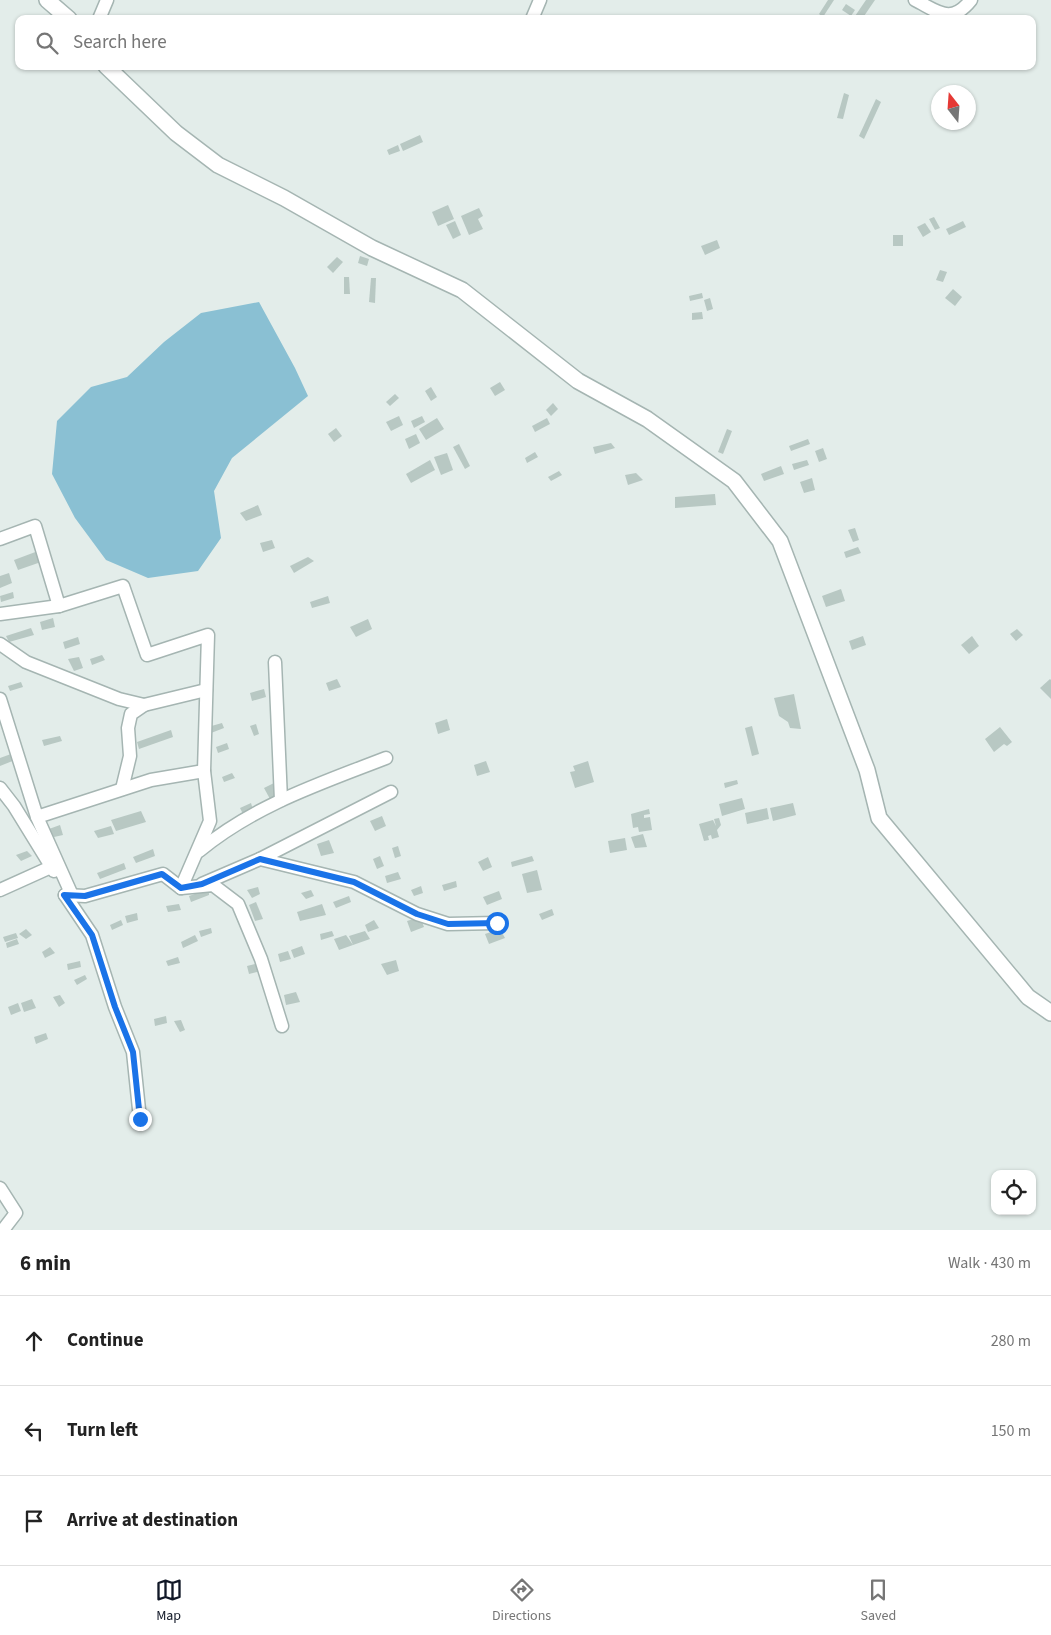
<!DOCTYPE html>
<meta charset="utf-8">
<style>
:root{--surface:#fff;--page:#f6f6f6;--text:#222;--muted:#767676;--line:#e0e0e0;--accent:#111827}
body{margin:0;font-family:"Source Sans 3",sans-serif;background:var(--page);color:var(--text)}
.controls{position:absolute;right:15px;bottom:15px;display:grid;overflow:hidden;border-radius:10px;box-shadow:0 1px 4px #0004}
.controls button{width:45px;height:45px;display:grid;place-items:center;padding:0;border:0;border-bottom:1px solid var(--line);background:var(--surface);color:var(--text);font:25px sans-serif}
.compass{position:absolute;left:931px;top:85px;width:45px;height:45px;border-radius:50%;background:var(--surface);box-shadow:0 1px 4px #0004;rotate:343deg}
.stop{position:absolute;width:15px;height:15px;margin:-11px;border:4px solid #1a73e8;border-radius:50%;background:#fff}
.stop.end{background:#1a73e8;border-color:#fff;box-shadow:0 1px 5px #0008}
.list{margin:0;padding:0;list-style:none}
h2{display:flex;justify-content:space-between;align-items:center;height:65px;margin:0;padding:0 20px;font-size:21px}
h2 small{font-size:16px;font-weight:400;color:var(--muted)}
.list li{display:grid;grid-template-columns:32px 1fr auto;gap:15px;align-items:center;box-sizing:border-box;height:90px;padding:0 20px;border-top:1px solid var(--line)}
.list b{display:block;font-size:19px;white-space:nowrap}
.list em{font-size:16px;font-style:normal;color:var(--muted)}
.icon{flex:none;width:28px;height:28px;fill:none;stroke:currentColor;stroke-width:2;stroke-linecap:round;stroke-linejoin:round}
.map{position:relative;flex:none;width:1051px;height:1230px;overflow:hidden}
.search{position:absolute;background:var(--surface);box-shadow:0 1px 4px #0004;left:15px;right:15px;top:15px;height:55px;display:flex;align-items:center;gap:12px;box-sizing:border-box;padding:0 18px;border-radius:10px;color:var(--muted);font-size:19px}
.sheet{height:335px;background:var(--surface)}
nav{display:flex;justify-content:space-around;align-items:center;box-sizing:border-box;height:70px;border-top:1px solid var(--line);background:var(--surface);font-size:14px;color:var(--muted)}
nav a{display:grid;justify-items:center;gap:2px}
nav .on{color:var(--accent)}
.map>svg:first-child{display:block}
.water{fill:#8ac0d3}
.building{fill:#b8c8c3}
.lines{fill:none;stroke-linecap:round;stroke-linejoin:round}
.minor-casing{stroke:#a5b5b2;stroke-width:15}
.tertiary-casing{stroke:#a5b5b2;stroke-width:18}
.minor{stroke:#fff;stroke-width:12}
.tertiary{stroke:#fff;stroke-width:15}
.route{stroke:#1a73e8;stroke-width:6}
</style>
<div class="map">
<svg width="1051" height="1230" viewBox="0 0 1051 1230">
<rect width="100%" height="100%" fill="#e3edea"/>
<!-- water -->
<polygon class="water" points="259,302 295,368 308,396 232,458 214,491 221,538 198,571 148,578 106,560 75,518 52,474 57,421 91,387 127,377 164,342 201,313"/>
<!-- building -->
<g class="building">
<polygon points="828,0 834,0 823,17 819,14"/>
<polygon points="866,0 875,0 862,19 853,19"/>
<polygon points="846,4 855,10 851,16 842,10"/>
<polygon points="844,93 849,95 843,119 837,118"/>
<polygon points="876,99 881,102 864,139 859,136"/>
<polygon points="420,135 423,142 403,151 400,144"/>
<polygon points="398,145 400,151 389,155 387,150"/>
<polygon points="448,205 454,219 438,226 432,212"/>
<polygon points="479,208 483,216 478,219 483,229 469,235 461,216"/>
<polygon points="934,217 940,228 935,230 929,219"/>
<polygon points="455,221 461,235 453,239 446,225"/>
<polygon points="963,221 966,227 949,235 946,229"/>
<polygon points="925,223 931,232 923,237 917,227"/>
<rect x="893" y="235" width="10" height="11"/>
<polygon points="717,240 720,248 705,255 701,246"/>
<polygon points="360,256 369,259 367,266 358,263"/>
<polygon points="337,257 343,262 333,273 327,267"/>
<polygon points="940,270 947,272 943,282 936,280"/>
<polygon points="344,277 349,277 350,294 344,294"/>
<polygon points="371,278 376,278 375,303 369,302"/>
<polygon points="953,289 962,297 955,306 945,298"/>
<polygon points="702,293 703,298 690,301 689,296"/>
<polygon points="710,298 713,309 707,311 704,300"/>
<polygon points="702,312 703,319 692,320 692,313"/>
<polygon points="500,382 505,390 495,396 490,388"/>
<polygon points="431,387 437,397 431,401 425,391"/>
<polygon points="395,394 399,398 390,406 386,402"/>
<polygon points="553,403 558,409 551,416 546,410"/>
<polygon points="399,416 403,425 391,431 386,422"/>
<polygon points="422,416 425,422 414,428 411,421"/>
<polygon points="437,418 444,429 426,440 419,429"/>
<polygon points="547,418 550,424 535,432 532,426"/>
<polygon points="336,428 342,436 334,442 328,434"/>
<polygon points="727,429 732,431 723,454 718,452"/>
<polygon points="416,434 420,443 409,449 405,439"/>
<polygon points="808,439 810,444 791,451 789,446"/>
<polygon points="611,443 615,448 595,454 593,447"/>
<polygon points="459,444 470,466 465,469 453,447"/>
<polygon points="823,448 827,459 819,462 815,451"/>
<polygon points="535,452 538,457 527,463 525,458"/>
<polygon points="447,453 453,470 441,475 434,457"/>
<polygon points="430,460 435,470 411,483 406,474"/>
<polygon points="807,460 809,465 794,470 792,464"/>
<polygon points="781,466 784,474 764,481 761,474"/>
<polygon points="559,471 562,475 551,481 548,477"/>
<polygon points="636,473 643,480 628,485 625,475"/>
<polygon points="812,478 815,490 804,493 800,482"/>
<polygon points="715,494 716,505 675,508 675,497"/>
<polygon points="258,505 262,515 246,521 240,513"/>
<polygon points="855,528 859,540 853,542 848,530"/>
<polygon points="272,540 275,548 263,552 260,543"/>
<polygon points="858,547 861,553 846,558 844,552"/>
<polygon points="38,551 41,562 18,570 14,560"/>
<polygon points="308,557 314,561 294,573 290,566"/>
<polygon points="9,573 12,583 0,588 0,576"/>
<polygon points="841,589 845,601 826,607 822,596"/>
<polygon points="13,592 14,598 1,602 0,596"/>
<polygon points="328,596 330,603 312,608 310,602"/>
<polygon points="53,618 55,627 42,630 40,622"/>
<polygon points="368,619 372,629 356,637 350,627"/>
<polygon points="31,628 34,635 9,642 6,636"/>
<polygon points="1017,629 1023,635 1016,641 1010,634"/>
<polygon points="863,636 866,645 852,650 849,641"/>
<polygon points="972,636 979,646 969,654 961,645"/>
<polygon points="78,637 80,644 65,649 63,642"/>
<polygon points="102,655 105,660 92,665 90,659"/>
<polygon points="79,657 83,668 74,671 68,659"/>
<polygon points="337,679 341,687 329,691 326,683"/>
<polygon points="1050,679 1051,680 1051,699 1040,688"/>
<polygon points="21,682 23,687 10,691 8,686"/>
<polygon points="264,689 266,697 252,701 250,693"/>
<polygon points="794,694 801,729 790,728 788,722 779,716 774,698"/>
<polygon points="447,719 450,730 438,734 435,723"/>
<polygon points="222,723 224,728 211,733 208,727"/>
<polygon points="256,724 259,734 254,736 250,726"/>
<polygon points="752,726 759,754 752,756 745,728"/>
<polygon points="1000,727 1012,742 1007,746 1004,744 994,752 985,739"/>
<polygon points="171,730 173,737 139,749 137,742"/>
<polygon points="60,736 62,741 44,746 42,740"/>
<polygon points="227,743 229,749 218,753 216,747"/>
<polygon points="11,754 15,760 0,766 0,758"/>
<polygon points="486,761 490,772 477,776 474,765"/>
<polygon points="588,761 594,782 575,788 570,772 575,771 573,766"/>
<polygon points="232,773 235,778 224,782 222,777"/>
<polygon points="737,780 738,784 725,788 724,783"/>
<polygon points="274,783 280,794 270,799 264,788"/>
<polygon points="742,798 745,809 722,816 719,804"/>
<polygon points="251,803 253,810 243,814 240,808"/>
<polygon points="793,803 796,815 773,821 770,808"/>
<polygon points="767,808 769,819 747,824 745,813"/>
<polygon points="649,809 650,814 644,815 644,818 650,817 652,830 639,832 638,827 633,828 631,814"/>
<polygon points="141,811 146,822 116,831 111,820"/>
<polygon points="382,816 386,826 375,831 370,821"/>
<polygon points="719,818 721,825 717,830 719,837 712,839 711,835 708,836 709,840 704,841 699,824 713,820 716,826 714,819"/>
<polygon points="60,825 63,835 54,837 49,829"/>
<polygon points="111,826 114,834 98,838 94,831"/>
<polygon points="643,834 647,847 635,848 631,837"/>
<polygon points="625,838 627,850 610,853 608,841"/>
<polygon points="329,840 334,853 321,856 317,844"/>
<polygon points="398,846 401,856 395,858 392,848"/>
<polygon points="153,849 155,856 136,863 133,857"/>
<polygon points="27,851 32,856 21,861 16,855"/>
<polygon points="380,856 384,866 377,869 373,859"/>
<polygon points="532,856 534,861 512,867 511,862"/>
<polygon points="488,857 492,867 483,871 478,862"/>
<polygon points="124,863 126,869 100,879 97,873"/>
<polygon points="537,870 542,890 527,893 522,874"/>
<polygon points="398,872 401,879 387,883 385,876"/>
<polygon points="456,881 457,887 444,891 442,885"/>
<polygon points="421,886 423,893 414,896 411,890"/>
<polygon points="258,887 260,894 252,898 247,890"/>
<polygon points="209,889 209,895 191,902 189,896"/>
<polygon points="311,890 314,896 306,899 301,893"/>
<polygon points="499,891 502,899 487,905 483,897"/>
<polygon points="349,896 351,902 336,908 333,902"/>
<polygon points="256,902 263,919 255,921 249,905"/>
<polygon points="179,904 181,910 168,912 166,906"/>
<polygon points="322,904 326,915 300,921 297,912"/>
<polygon points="552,909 554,915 542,920 539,914"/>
<polygon points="137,913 138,920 127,923 125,916"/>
<polygon points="420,917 424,927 411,932 407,921"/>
<polygon points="121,920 123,925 112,930 110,925"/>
<polygon points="374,920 379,928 368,932 365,925"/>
<polygon points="211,928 212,933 201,937 199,931"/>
<polygon points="26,929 32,935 26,939 19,934"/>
<polygon points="500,929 505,938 489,944 485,934"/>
<polygon points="332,931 334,936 321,940 320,934"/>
<polygon points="365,931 370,939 353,945 339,950 334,939 346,935 353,945 349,936"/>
<polygon points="16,933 18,938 5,942 3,937"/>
<polygon points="195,935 198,941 183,948 181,942"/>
<polygon points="17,939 19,944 7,948 6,943"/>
<polygon points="302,946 305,954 294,958 291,950"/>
<polygon points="50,947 55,953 45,958 42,952"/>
<polygon points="288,951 291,959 280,962 278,954"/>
<polygon points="178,957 180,963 168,966 166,961"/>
<polygon points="396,960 399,971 387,975 381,964"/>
<polygon points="80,961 81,967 68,970 67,964"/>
<polygon points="259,963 261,971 249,974 247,966"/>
<polygon points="85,975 87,979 77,985 74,980"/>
<polygon points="296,992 300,1002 286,1005 284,995"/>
<polygon points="60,995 65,1003 59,1007 53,997"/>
<polygon points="32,999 36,1008 24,1012 21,1003"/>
<polygon points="18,1003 21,1011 11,1015 8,1007"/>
<polygon points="166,1016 167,1023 155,1026 154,1019"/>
<polygon points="181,1020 185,1030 180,1032 174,1021"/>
<polygon points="46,1033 48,1039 36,1044 34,1037"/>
</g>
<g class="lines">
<!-- minor casing -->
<g class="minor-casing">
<g id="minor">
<path d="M915,0C939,12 951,25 971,0"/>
<polyline points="99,19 107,0"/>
<polyline points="532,19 540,0"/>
<polyline points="0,539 35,526 59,606 123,586 147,655 208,635 204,771 210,821 181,888"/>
<polyline points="0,614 59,606"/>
<polyline points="0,644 26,662 119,699 144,705 206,690"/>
<polyline points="275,662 281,800"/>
<polyline points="0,699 37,817 71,893 65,895 92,935 115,1007 133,1052 140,1119"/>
<polyline points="0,788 14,806 54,871"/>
<polyline points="122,789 130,756 128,728 131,714 144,705"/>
<polyline points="37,817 151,780 204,771"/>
<path d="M199,851C255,805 319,784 386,758"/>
<polyline points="260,859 391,792"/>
<polyline points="202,884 260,859 354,882 417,914 448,924 497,923"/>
<polyline points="0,890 51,867"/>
<polyline points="65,895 85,896 163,874 181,888 213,885 238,904 261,959 282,1026"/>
<polyline points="0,1188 16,1213 3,1230"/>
</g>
</g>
<!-- tertiary casing -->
<g class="tertiary-casing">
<g id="tertiary">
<polyline points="47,0 69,19"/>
<polyline points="106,66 176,133 218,165 284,198 372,248 462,290 578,381 647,419 734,481 780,541 867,770 879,818 1028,997 1051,1013"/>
</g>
</g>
<!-- minor -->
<use href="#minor" class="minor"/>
<!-- tertiary -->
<use href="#tertiary" class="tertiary"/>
</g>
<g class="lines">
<!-- route -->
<polyline class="route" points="140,1119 133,1052 115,1007 92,935 64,895 85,896 162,874 181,888 202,884 260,859 354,882 417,914 448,924 497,923"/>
</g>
</svg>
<div class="controls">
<button><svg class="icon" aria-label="locate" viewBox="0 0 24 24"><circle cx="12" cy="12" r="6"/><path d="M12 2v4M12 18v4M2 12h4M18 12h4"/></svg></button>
</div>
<svg class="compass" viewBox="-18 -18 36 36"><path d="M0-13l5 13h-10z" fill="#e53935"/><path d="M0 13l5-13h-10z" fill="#767676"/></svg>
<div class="stop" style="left:497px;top:923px"></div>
<div class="stop end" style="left:140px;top:1119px"></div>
<div class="search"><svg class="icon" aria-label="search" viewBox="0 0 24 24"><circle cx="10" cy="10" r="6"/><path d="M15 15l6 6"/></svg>Search here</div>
</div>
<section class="sheet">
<h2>6 min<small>Walk · 430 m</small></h2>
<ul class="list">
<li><svg class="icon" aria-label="ahead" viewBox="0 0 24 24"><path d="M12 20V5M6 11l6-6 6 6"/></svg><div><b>Continue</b></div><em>280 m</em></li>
<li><svg class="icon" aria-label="left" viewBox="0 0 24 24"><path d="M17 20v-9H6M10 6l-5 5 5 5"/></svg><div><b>Turn left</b></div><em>150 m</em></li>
<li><svg class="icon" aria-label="arrive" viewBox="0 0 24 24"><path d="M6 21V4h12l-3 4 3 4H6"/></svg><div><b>Arrive at destination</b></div></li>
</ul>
</section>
<nav>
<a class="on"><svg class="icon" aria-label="map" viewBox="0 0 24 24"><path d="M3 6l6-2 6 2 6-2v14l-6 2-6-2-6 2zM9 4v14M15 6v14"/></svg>Map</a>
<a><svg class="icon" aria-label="directions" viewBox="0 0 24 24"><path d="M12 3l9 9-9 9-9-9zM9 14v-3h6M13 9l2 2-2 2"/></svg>Directions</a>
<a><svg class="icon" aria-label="saved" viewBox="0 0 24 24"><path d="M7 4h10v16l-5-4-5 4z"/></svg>Saved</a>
</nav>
